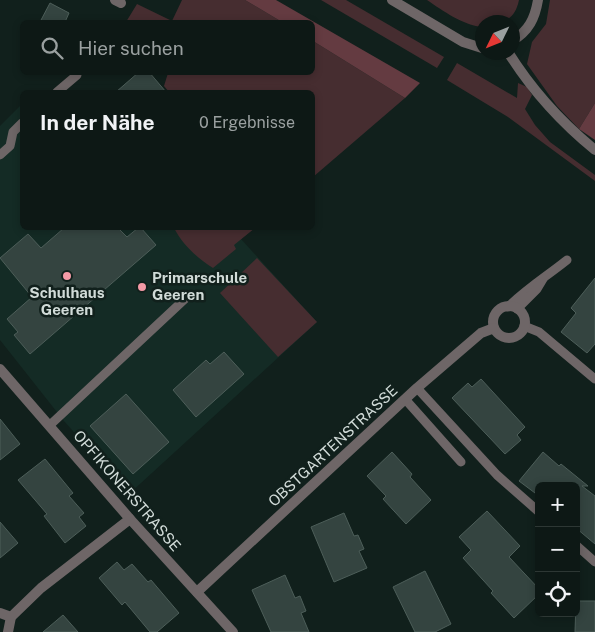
<!DOCTYPE html>
<html lang="de">
<meta charset="utf-8">
<style>
:root{--surface:#0d1815;--page:#16211e;--text:#f1f3f6;--muted:#9aa0a0;--line:#2d3734}
body{margin:0;font-family:"Public Sans",sans-serif;background:var(--page);color:var(--text)}
.controls{position:absolute;right:15px;bottom:15px;display:grid;overflow:hidden;border-radius:8px;box-shadow:0 2px 8px #0003}
.controls button{width:45px;height:45px;display:grid;place-items:center;padding:0;border:0;border-bottom:1px solid var(--line);background:var(--surface);color:var(--text);font:25px sans-serif}
.compass{position:absolute;left:475px;top:15px;width:45px;height:45px;border-radius:50%;background:var(--surface);box-shadow:0 2px 8px #0003;rotate:227deg}
.list{margin:0;padding:0;list-style:none}
h2{display:flex;justify-content:space-between;align-items:center;height:65px;margin:0;padding:0 20px;font-size:21px}
h2 small{font-size:16px;font-weight:400;color:var(--muted)}
.icon{flex:none;width:28px;height:28px;fill:none;stroke:currentColor;stroke-width:2;stroke-linecap:round;stroke-linejoin:round}
.map{position:relative;flex:none;width:595px;height:632px;overflow:hidden}
.search{position:absolute;background:var(--surface);box-shadow:0 2px 8px #0003;left:20px;top:20px;width:295px;height:55px;display:flex;align-items:center;gap:12px;box-sizing:border-box;padding:0 18px;border-radius:8px;color:var(--muted);font-size:19px}
.panel{position:absolute;background:var(--surface);box-shadow:0 2px 8px #0003;left:20px;top:90px;width:295px;height:140px;border-radius:8px}
.map>svg:first-child{display:block}
.built{fill:#142b25}
.green{fill:#462d30}
.forest{fill:#643b41}
.building{fill:#344440;stroke:#4d5e59}
.lines{fill:none;stroke-linecap:round;stroke-linejoin:round}
.service{stroke:#6e6667;stroke-width:9}
.minor{stroke:#6e6667;stroke-width:10}
.poi-dot{fill:#f49aa6;stroke:#11201c;stroke-width:2}
.labels{text-anchor:middle;stroke-width:5;stroke-linejoin:round;paint-order:stroke}
.poi-label{font-size:15px;font-weight:bold;fill:#d1dbd8;stroke:#11201c;text-anchor:start}
.street-label{font-size:15px;fill:#d1dbd8;stroke:#11201c}
</style>
<div class="map">
<svg width="595" height="632" viewBox="0 0 595 632">
<rect width="100%" height="100%" fill="#11201c"/>
<!-- built -->
<polygon class="built" points="22,104 22,228 255,228 241,239 317,322 129,494 64,421 0,340 0,126"/>
<!-- green -->
<g class="green">
<polygon points="182,0 245,0 282,22 126,22 137,4 172,21"/>
<polygon points="321,0 346,0 444,57 437,68"/>
<path d="M427,0H519C514,23 502,22 482,22V27C463,25 443,11 427,0Z"/>
<polygon points="550,0 595,0 595,103 579,129 557,106 527,64 532,42 546,24"/>
<polygon points="313,41 405,98 313,177 312,92 169,92 164,86 168,73 312,72"/>
<polygon points="457,63 517,98 518,83 527,87 532,95 525,109 535,125 550,142 595,175 595,181 508,117 447,80"/>
<path d="M174,228H255L234,245L236,249L213,268C196,257 183,245 174,228Z"/>
<polygon points="257,258 317,322 278,357 220,293"/>
</g>
<!-- forest -->
<g class="forest">
<polygon points="245,0 276,0 420,83 405,98 313,41 312,22 282,22"/>
<polygon points="595,103 595,140 579,129"/>
</g>
<!-- building -->
<g class="building">
<polygon points="50,3 69,13 65,22 40,22"/>
<polygon points="139,72 149,72 166,92 116,92"/>
<polygon points="64,228 118,228 127,237 138,228 141,228 156,245 30,354 14,335 18,332 7,319 32,297 0,258 28,234 41,248"/>
<polygon points="595,278 595,344 587,353 561,332 576,313 571,308"/>
<polygon points="224,352 244,374 196,417 173,390 206,360 210,364"/>
<polygon points="481,379 525,427 517,435 521,440 505,454 452,398 468,383 472,387"/>
<polygon points="126,394 169,442 133,474 90,426"/>
<polygon points="0,419 20,444 0,460"/>
<polygon points="392,452 412,474 410,477 431,500 406,524 383,499 386,496 367,476"/>
<polygon points="543,452 559,466 561,464 588,486 582,486 595,496 595,544 576,528 576,486 539,486 539,496 519,481"/>
<polygon points="45,459 73,493 69,496 84,513 79,517 86,526 65,543 44,516 47,514 18,480"/>
<polygon points="487,511 520,546 509,557 539,589 539,594 514,618 491,593 493,591 463,558 471,550 459,537"/>
<polygon points="344,513 354,536 358,535 364,549 359,551 367,568 334,582 311,527"/>
<polygon points="0,522 18,543 0,558"/>
<polygon points="117,562 124,570 132,564 148,582 151,580 179,613 157,632 150,632 125,602 122,605 99,578"/>
<polygon points="425,571 451,624 435,632 415,632 393,587"/>
<polygon points="285,575 295,598 300,596 306,611 301,613 309,632 271,632 252,590"/>
<polygon points="576,601 595,601 595,632 575,632"/>
<polygon points="63,615 78,632 43,632"/>
</g>
<g class="lines">
<!-- service -->
<g class="service">
<polyline points="57,92 77,75"/>
<polyline points="0,155 10,146 13,132 22,123"/>
<path d="M508,307C526,289 547,276 567,260"/>
<polyline points="517,309 537,289 543,279"/>
<polyline points="524,326 539,332 595,379"/>
<polyline points="417,388 497,475 539,512"/>
<polyline points="405,399 461,462"/>
<polyline points="50,425 187,297"/>
<polyline points="576,545 595,562"/>
</g>
<!-- minor -->
<g class="minor">
<polyline points="115,0 121,3"/>
<polyline points="392,0 463,42 482,48"/>
<path d="M512,41C529,31 535,18 538,0"/>
<path d="M508,52C531,89 562,123 595,150"/>
<circle cx="509" cy="322" r="16"/>
<polyline points="0,369 130,519 233,632"/>
<polyline points="197,592 417,388 481,333 494,328"/>
<polyline points="0,613 11,617"/>
<polyline points="8,632 11,617 41,588 130,519"/>
</g>
</g>
<!-- markers -->
<g class="poi-dot">
<circle cx="67" cy="276" r="5"/>
<circle cx="142" cy="287" r="5"/>
</g>
<g class="labels">
<!-- poi labels -->
<g class="poi-label">
<text x="152" y="283">Primarschule<tspan x="152" dy="17">Geeren</tspan></text>
<text x="67" y="298" text-anchor="middle">Schulhaus<tspan x="67" dy="17">Geeren</tspan></text>
</g>
<!-- street labels -->
<g class="street-label">
<text transform="translate(333 446) rotate(-43)" y="5">OBSTGARTENSTRASSE</text>
<text transform="translate(127 491) rotate(49)" y="5">OPFIKONERSTRASSE</text>
</g>
</g>
</svg>
<div class="controls">
<button>+</button>
<button>−</button>
<button><svg class="icon" aria-label="locate" viewBox="0 0 24 24"><circle cx="12" cy="12" r="6"/><path d="M12 2v4M12 18v4M2 12h4M18 12h4"/></svg></button>
</div>
<svg class="compass" viewBox="-18 -18 36 36"><path d="M0-13l5 13h-10z" fill="#e53935"/><path d="M0 13l5-13h-10z" fill="#9aa0a0"/></svg>
<div class="search"><svg class="icon" aria-label="search" viewBox="0 0 24 24"><circle cx="10" cy="10" r="6"/><path d="M15 15l6 6"/></svg>Hier suchen</div>
<section class="panel">
<h2>In der Nähe<small>0 Ergebnisse</small></h2>
<ul class="list">
</ul>
</section>
</div>
